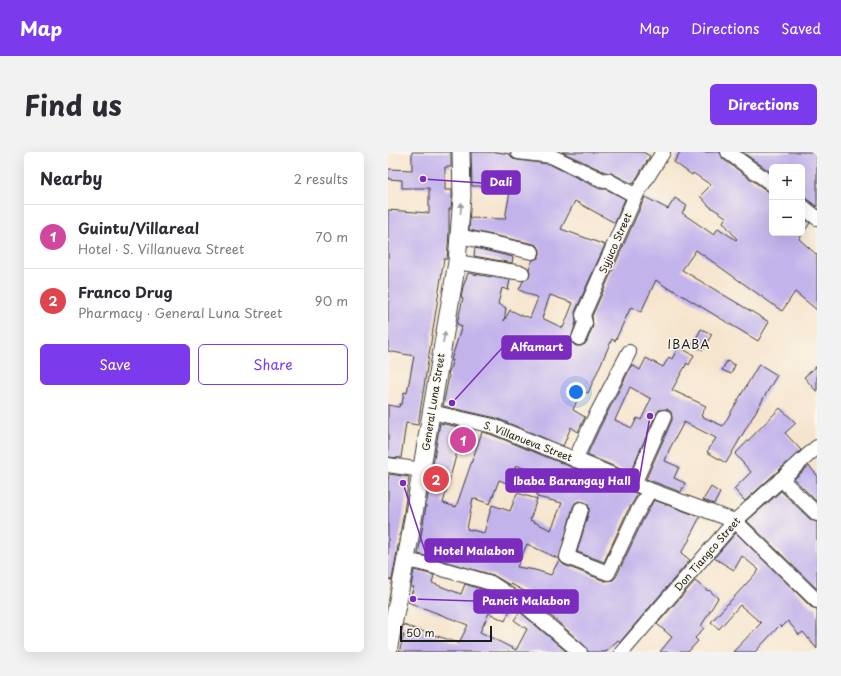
<!DOCTYPE html>
<meta charset="utf-8">
<style>
:root{--surface:#fff;--page:#f2f2f3;--text:#2b2b33;--muted:#7c7c81;--line:#e1e1e2;--accent:#7c3aed}
body{margin:0;font-family:"Playpen Sans",sans-serif;background:var(--page);color:var(--text)}
.controls{position:absolute;right:12px;top:12px;display:grid;overflow:hidden;border-radius:6px;box-shadow:0 4px 16px #0002}
.controls button{width:36px;height:36px;display:grid;place-items:center;padding:0;border:0;border-bottom:1px solid var(--line);background:var(--surface);color:var(--text);font:20px sans-serif}
.scale{position:absolute;left:12px;bottom:10px;width:92px;box-sizing:border-box;padding-left:4px;border:2px solid #1c1c1c;border-top:0;font-size:11px;line-height:14px;white-space:nowrap;color:#1c1c1c;-webkit-text-stroke:3px #fbf7ec;paint-order:stroke}
.you{position:absolute;left:188px;top:240px;width:14px;height:14px;margin:-10px;border:3px solid #fff;border-radius:50%;background:#1a73e8;box-shadow:0 0 0 6px #1a73e833}
.badge{display:grid;place-items:center;width:26px;height:26px;border-radius:50%;background:var(--accent);color:#fff;font-size:13px;font-weight:700}
.pin{position:absolute;translate:-50% -50%;border:2px solid #fff;box-shadow:0 1px 4px #0006}
.list{margin:0;padding:0;list-style:none}
h2{display:flex;justify-content:space-between;align-items:center;height:52px;margin:0;padding:0 16px;font-size:17px}
h2 small{font-size:13px;font-weight:400;color:var(--muted)}
.list li{display:grid;grid-template-columns:26px 1fr auto;gap:12px;align-items:center;box-sizing:border-box;height:64px;padding:0 16px;border-top:1px solid var(--line)}
.list b{display:block;font-size:15px;white-space:nowrap}
.list p{margin:0;font-size:13px;white-space:nowrap;color:var(--muted)}
.list em{font-size:13px;font-style:normal;color:var(--muted)}
.actions{display:flex;gap:8px;padding:12px 16px}
.actions a{flex:1;padding:9px 0;border:1px solid var(--accent);border-radius:6px;text-align:center;font-size:14px;color:var(--accent)}
.actions .main{background:var(--accent);color:#fff}
.map{position:relative;flex:none;width:429px;height:500px;overflow:hidden;border-radius:6px}
header{display:flex;align-items:center;gap:24px;box-sizing:border-box;height:56px;padding:0 20px;background:var(--accent);color:#fff}
header strong{font-size:19px}
nav{display:flex;gap:22px;margin-inline-start:auto;font-size:14px}
.intro{display:flex;align-items:center;justify-content:space-between;box-sizing:border-box;height:96px;padding:0 24px}
h1{margin:0;font-size:28px}
.button{padding:10px 18px;border-radius:6px;background:var(--accent);color:#fff;font-size:14px;font-weight:700}
main{display:flex;gap:24px;padding:0 24px}
aside{flex:1;background:var(--surface);border-radius:6px;box-shadow:0 4px 16px #0002}
.map>svg:first-child{display:block}
.building{fill:#c2b3eb;fill-rule:evenodd}
.lines{fill:none;stroke-linecap:round;stroke-linejoin:round}
.minor-casing{stroke:#3d3a37;stroke-width:16}
.major-casing{stroke:#3d3a37;stroke-width:19}
.minor{stroke:#fff;stroke-width:14}
.major{stroke:#fff;stroke-width:17}
.oneway{fill:#999}
.labels{text-anchor:middle;stroke-width:3;stroke-linejoin:round;paint-order:stroke}
.street-label{font-size:10px;fill:#1c1c1c;stroke:#fbf7ec}
.quarter-label{font-size:12px;letter-spacing:1px;fill:#1c1c1c;stroke:#fbf7ec}
.leader{fill:none;stroke:#7b2cbf;stroke-width:1.5}
.callout-dot{fill:#7b2cbf;stroke:#fbf7ec;stroke-width:1.5}
.callout{fill:#7b2cbf;stroke:#7b2cbf;stroke-width:1.5}
.callout-label{font-size:11px;text-anchor:middle;font-weight:bold;fill:#fff}
</style>
<header>
<strong>Map</strong>
<nav><a>Map</a><a>Directions</a><a>Saved</a></nav>
</header>
<div class="intro"><h1>Find us</h1><a class="button">Directions</a></div>
<main>
<aside>
<h2>Nearby<small>2 results</small></h2>
<ul class="list">
<li><span class="badge" style="background:#d1479c">1</span><div><b>Guintu/Villareal</b><p>Hotel · S. Villanueva Street</p></div><em>70 m</em></li>
<li><span class="badge" style="background:#e0444e">2</span><div><b>Franco Drug</b><p>Pharmacy · General Luna Street</p></div><em>90 m</em></li>
</ul>
<div class="actions"><a class="main">Save</a><a>Share</a></div>
</aside>
<div class="map">
<svg width="429" height="500" viewBox="0 0 429 500">
<rect width="100%" height="100%" fill="#fbf7ec"/>
<filter id="ink" filterUnits="userSpaceOnUse"><feTurbulence type="fractalNoise" baseFrequency=".025" numOctaves="2"/><feDisplacementMap in="SourceGraphic" scale="8" xChannelSelector="R" yChannelSelector="G"/><feConvolveMatrix kernelMatrix="1 2 1 2 8 2 1 2 1" color-interpolation-filters="sRGB"/></filter>
<filter id="wash" filterUnits="userSpaceOnUse"><feTurbulence type="fractalNoise" baseFrequency=".012" numOctaves="4" result="noise"/><feDisplacementMap in="SourceGraphic" scale="16" xChannelSelector="R" yChannelSelector="G"/><feGaussianBlur stdDeviation="0.9" result="paint"/><feColorMatrix in="noise" values="0 0 0 0 0 0 0 0 0 0 0 0 0 0 0 0 0 1.4 0 .05"/><feComposite in="paint" operator="in"/></filter>
<g filter="url(#wash)">
<rect width="100%" height="100%" fill="#f6e5ce"/>
<g id="blocks">
<!-- building -->
<g class="building">
<polygon points="24,0 63,0 63,15 57,15 57,38 64,38 64,46 63,57 61,57 61,81 59,107 56,107 30,273 18,271 13,306 0,305 0,253 11,255 12,252 14,252 16,240 19,241 26,204 0,199 0,58 41,61 41,36 14,36 14,28 0,27 0,17 24,18"/>
<path d="M83,0H109L122,2L125,7L129,8L161,12L212,37H218L237,47L227,71L187,49L173,77L217,93L187,160L188,170L183,187L184,191L188,194H193L197,192L199,189L205,174L204,164L257,45L280,57L287,46L299,54L294,61L326,83L330,76L348,88L349,87L335,70L338,65L321,54L312,44L323,33L305,21L304,23L286,10L292,0H332L335,7L379,39L384,40V81H414V65L422,71L411,87L429,103V158L407,140L394,159L308,98L294,118L381,170L370,189L282,136L281,137L268,128L253,160L243,155L227,189L224,187L200,241L193,238L185,258L197,265L190,280L183,275L175,294L108,266L55,254L61,224L60,222L65,208H63L74,174L69,172L75,146L73,145L75,135L80,121L122,128L120,138L114,136L110,152L118,156L116,169L122,158L137,165L138,164L142,166L150,146L131,138L135,129L141,126L142,122L141,116L145,108L150,106L152,102V98L150,94L146,92L81,78L82,66L117,67L124,28L99,26L98,34H84ZM162,143L185,151L175,176L154,166Z"/>
<polygon points="174,0 255,0 262,4 245,32 223,21 217,20"/>
<polygon points="354,0 429,0 429,55 419,47 414,46 414,15 384,15 384,21"/>
<polygon points="87,96 125,105 124,111 86,104"/>
<polygon points="313,177 324,182 315,198 305,193"/>
<path d="M290,195L306,203L301,213L299,211L284,238L318,254L313,264L335,274L371,212L389,223L338,311L319,300L328,286L296,270L281,298L277,309L291,315L286,326L297,331L293,340L258,327L284,268V265L283,260L279,257L271,258L268,262L242,321L199,303L211,277L244,213L252,218L258,206L275,215L281,205L284,207ZM242,235L263,247L253,268L249,266L244,276L227,268Z"/>
<polygon points="339,209 347,213 343,222 334,218"/>
<polygon points="429,214 429,240 416,225"/>
<polygon points="392,256 408,271 397,281 413,298 357,349 346,337 363,320 347,302"/>
<path d="M52,271L75,276L74,282L72,281L68,304L55,351L68,355L94,280L102,282L250,342L239,360L216,410L189,400L201,359V355L199,351L191,349L187,351L185,355L171,407L139,392L129,415L147,418L163,423L171,408L176,413L217,429L225,428L228,425L255,368L266,348L312,365L301,386L302,387L293,401L302,408L232,490L230,488L217,500H200L197,494L154,456L157,452L140,441L123,432L122,433L105,423L30,402ZM128,313L148,321L149,345L174,351L163,378L142,368L149,347L129,341L122,359L104,353L96,381L79,377L85,346L102,352L111,328L121,332Z"/>
<polygon points="421,314 429,323 429,350 406,327"/>
<polygon points="1,322 21,325 16,360 4,428 0,427 0,330"/>
<polygon points="323,335 332,341 326,352 315,348"/>
<polygon points="393,339 423,368 429,370 429,437 359,369"/>
<polygon points="348,381 423,455 429,457 429,497 415,480 411,483 400,469 394,475 392,473 367,500 345,500 373,471 352,453 331,477 323,470 371,418 354,404 346,418 326,406"/>
<polygon points="26,418 46,423 44,431 73,442 77,432 99,439 106,443 103,450 122,458 117,469 101,461 92,480 128,498 139,477 126,468 132,460 179,500 11,500 16,483 13,483 15,473 71,491 80,473 20,450 26,435 23,435"/>
<polygon points="307,429 320,439 321,438 330,446 313,474 316,476 307,486 310,489 300,500 272,500 284,485 269,472"/>
</g>
</g>
</g>
<g filter="url(#ink)">
<use href="#blocks" fill-opacity="0" stroke="#3d3a37" stroke-width="1"/>
<g class="lines">
<!-- minor casing -->
<g class="minor-casing">
<g id="minor">
<polyline points="130,0 163,4 216,29 219,28 248,44"/>
<polyline points="340,0 384,32"/>
<polyline points="414,54 429,66"/>
<polyline points="71,84 144,100"/>
<polyline points="69,110 134,121"/>
<polyline points="191,186 197,171 195,163 248,43 275,0"/>
<polyline points="43,260 105,274 262,338 347,369 429,449"/>
<polyline points="187,308 203,273 241,200"/>
<polyline points="0,313 34,318"/>
<polyline points="393,327 429,362"/>
<polyline points="246,332 276,265"/>
<polyline points="193,357 179,405 220,421 247,364 262,338"/>
<polyline points="17,408 37,412 103,431 135,452 192,500"/>
<polyline points="234,500 347,369 429,295"/>
</g>
</g>
<!-- major casing -->
<g class="major-casing">
<polyline id="major" points="0,499 21,391 69,110 74,44 73,0"/>
</g>
<!-- minor -->
<use href="#minor" class="minor"/>
<!-- major -->
<use href="#major" class="major"/>
</g>
<!-- one-way arrows -->
<defs><path id="oneway-solid" d="M-6-.8H1V-3.2L6.5 0L1 3.2V.8H-6Z"/></defs>
<g class="oneway">
<use href="#oneway-solid" transform="translate(73 56) rotate(-85)"/>
<use href="#oneway-solid" transform="translate(56 185) rotate(-80)"/>
</g>
</g>
<g class="labels">
<!-- street labels -->
<g class="street-label">
<text transform="translate(227 91) rotate(-66)" y="4">Syjuco Street</text>
<text transform="translate(45 250) rotate(-81)" y="4">General Luna Street</text>
<text transform="translate(140 289) rotate(21)" y="4">S. Villanueva Street</text>
<text transform="translate(319 402) rotate(-49)" y="4">Don Tiangco Street</text>
</g>
<!-- quarter labels -->
<g class="quarter-label">
<text x="301" y="197">IBABA</text>
</g>
</g>
<!-- callouts -->
<path class="leader" d="M35 27L94 31M64 251L114 196M262 264L251 329M15 331L37 399M25 447L86 449"/>
<g class="callout-dot">
<circle cx="35" cy="27" r="4"/>
<circle cx="64" cy="251" r="4"/>
<circle cx="262" cy="264" r="4"/>
<circle cx="15" cy="331" r="4"/>
<circle cx="25" cy="447" r="4"/>
</g>
<g class="callout">
<rect x="94" y="19" width="38" height="23" rx="4"/>
<rect x="114" y="184" width="69" height="23" rx="4"/>
<rect x="118" y="317" width="133" height="23" rx="4"/>
<rect x="37" y="387" width="97" height="23" rx="4"/>
<rect x="86" y="438" width="104" height="23" rx="4"/>
</g>
<g class="callout-label">
<text x="113" y="34">Dali</text>
<text x="149" y="199">Alfamart</text>
<text x="184" y="333">Ibaba Barangay Hall</text>
<text x="86" y="403">Hotel Malabon</text>
<text x="138" y="453">Pancit Malabon</text>
</g>
</svg>
<div class="controls">
<button>+</button>
<button>−</button>
</div>
<div class="scale">50 m</div>
<div class="you"></div>
<div class="pin badge" style="left:75px;top:288px;background:#d1479c">1</div>
<div class="pin badge" style="left:48px;top:327px;background:#e0444e">2</div>
</div>
</main>
